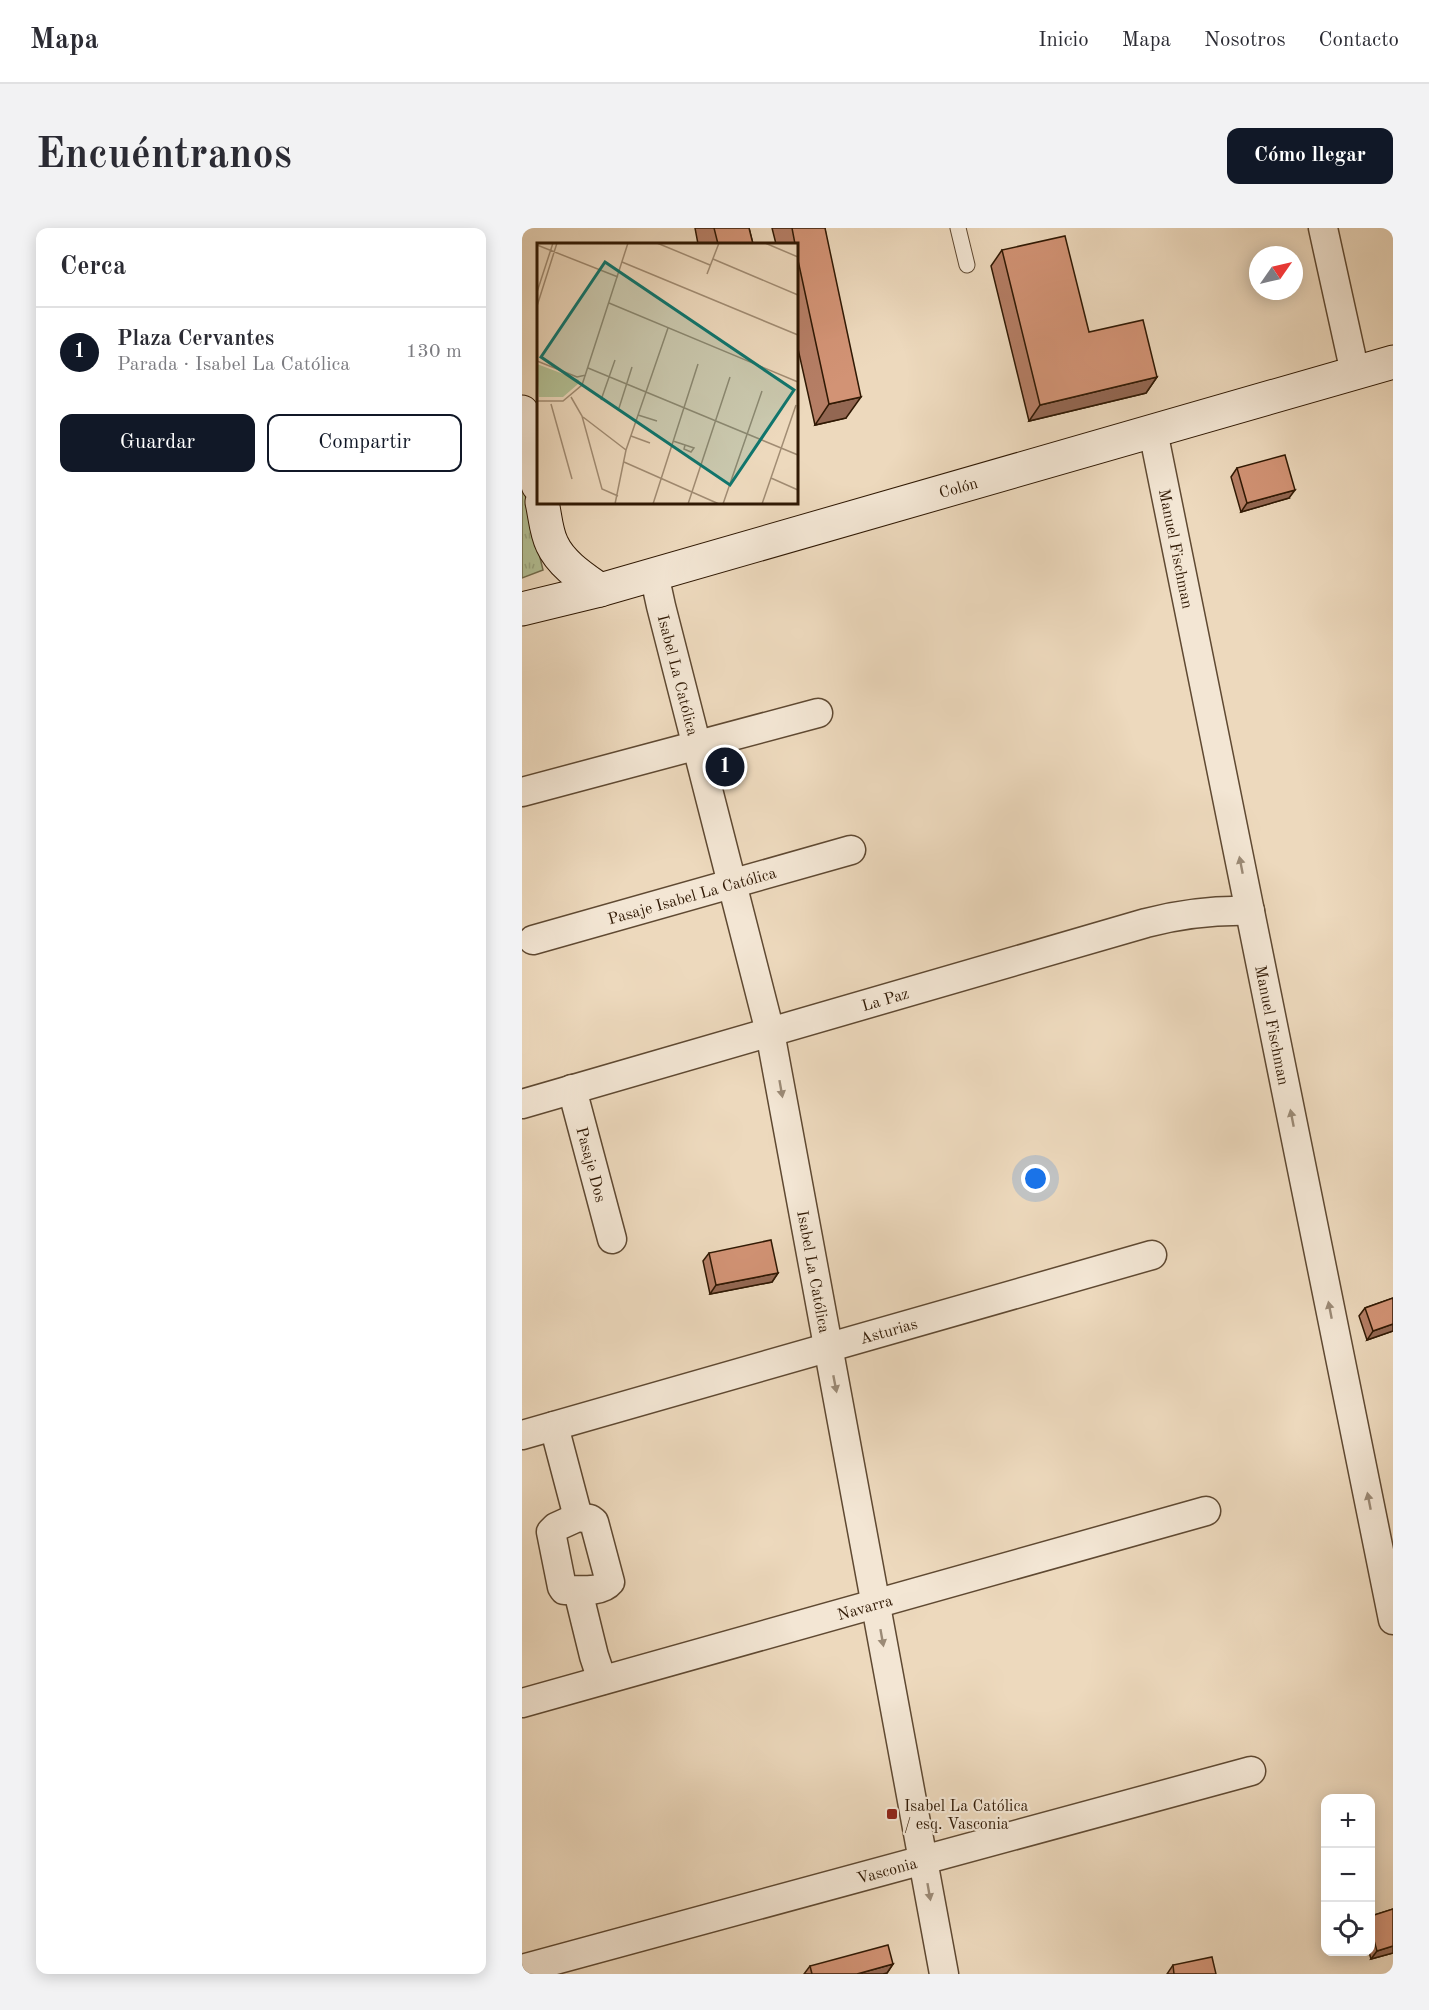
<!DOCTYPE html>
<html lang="es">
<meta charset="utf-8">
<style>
:root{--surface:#fff;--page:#f2f2f3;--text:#2b2b33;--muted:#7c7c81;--line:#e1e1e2;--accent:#111827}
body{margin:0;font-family:"Old Standard TT",serif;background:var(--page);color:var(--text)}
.controls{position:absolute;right:18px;bottom:18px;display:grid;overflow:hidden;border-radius:12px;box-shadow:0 3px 15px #0003}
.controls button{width:54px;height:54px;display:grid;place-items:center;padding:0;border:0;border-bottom:2px solid var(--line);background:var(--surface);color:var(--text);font:30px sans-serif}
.compass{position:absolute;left:727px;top:18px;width:54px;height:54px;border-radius:50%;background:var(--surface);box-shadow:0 3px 15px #0003;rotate:56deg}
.you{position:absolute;left:514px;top:951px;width:21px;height:21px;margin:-15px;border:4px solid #fff;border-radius:50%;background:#1a73e8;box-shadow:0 0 0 9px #1a73e833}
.badge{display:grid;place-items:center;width:39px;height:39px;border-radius:50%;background:var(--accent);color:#fff;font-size:20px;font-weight:700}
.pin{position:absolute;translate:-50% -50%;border:3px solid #fff;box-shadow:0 2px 6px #0006}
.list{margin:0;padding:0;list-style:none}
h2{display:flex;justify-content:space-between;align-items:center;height:78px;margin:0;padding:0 24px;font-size:26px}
h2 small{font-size:20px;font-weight:400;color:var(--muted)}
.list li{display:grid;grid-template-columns:39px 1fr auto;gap:18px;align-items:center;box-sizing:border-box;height:90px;padding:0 24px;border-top:2px solid var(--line)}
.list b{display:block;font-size:22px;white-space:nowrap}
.list p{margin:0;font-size:20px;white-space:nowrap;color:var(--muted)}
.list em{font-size:20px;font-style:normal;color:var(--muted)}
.actions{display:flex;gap:12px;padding:18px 24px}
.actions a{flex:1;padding:14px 0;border:2px solid var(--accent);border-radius:12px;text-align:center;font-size:21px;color:var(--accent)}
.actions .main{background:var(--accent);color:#fff}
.icon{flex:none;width:33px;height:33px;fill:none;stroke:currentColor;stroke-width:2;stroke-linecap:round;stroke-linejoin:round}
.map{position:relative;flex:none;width:871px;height:1746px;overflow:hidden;border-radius:12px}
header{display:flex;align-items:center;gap:36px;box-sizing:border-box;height:84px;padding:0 30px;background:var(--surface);border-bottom:2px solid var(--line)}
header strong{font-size:28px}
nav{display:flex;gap:33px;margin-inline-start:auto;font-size:21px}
.intro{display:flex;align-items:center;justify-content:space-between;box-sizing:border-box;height:144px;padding:0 36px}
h1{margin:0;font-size:42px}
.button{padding:15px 27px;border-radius:12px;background:var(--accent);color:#fff;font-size:21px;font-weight:700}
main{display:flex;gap:36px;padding:0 36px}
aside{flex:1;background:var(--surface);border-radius:12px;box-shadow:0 3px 15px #0003}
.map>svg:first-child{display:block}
.park{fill:url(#park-tufts);stroke:#726c4c;stroke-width:1.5}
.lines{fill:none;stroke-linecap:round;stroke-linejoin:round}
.lane-casing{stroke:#5f4932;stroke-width:17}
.street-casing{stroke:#5f4932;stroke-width:31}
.secondary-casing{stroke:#301904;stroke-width:35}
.lane{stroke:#f3e6d4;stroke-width:15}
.street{stroke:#f3e6d4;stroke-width:28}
.secondary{stroke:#f3e6d4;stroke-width:33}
.wall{fill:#b57e65;stroke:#301904;stroke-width:1.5}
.shaded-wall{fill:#936752;stroke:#301904;stroke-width:1.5}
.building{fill:#d29375;stroke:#301904;stroke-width:1.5}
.oneway{fill:#9b8a76}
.poi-dot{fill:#8f2418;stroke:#f3e6d4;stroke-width:2}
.labels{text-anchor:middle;stroke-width:4.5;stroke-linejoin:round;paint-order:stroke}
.street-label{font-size:16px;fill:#301904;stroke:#f3e6d4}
.poi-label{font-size:16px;fill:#301904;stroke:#f3e6d4;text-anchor:start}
.inset-road{fill:none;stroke:#a18c73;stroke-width:1.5}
.view{fill:#0f766e;fill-opacity:0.15;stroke:#0f766e;stroke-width:3}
.inset-edge{fill:none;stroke:#301904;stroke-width:3}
</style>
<header>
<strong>Mapa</strong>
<nav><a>Inicio</a><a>Mapa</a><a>Nosotros</a><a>Contacto</a></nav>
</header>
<div class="intro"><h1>Encuéntranos</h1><a class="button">Cómo llegar</a></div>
<main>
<aside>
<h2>Cerca<small></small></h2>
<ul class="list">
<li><span class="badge">1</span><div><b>Plaza Cervantes</b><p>Parada · Isabel La Católica</p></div><em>130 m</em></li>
</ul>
<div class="actions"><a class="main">Guardar</a><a>Compartir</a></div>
</aside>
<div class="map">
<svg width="871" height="1746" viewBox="0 0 871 1746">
<defs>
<pattern id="park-tufts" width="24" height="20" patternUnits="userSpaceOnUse" patternTransform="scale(1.5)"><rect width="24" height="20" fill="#b3c095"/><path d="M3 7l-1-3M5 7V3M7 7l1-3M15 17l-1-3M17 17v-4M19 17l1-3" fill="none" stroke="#9aa47f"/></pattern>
</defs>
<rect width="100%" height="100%" fill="#edd9bd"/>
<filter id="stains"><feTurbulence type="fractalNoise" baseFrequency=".00333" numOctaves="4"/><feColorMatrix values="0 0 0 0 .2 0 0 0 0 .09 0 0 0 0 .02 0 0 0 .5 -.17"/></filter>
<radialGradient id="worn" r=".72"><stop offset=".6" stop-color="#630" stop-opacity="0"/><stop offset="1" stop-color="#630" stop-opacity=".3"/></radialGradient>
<!-- park -->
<polygon class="park" points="0,254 21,342 0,350"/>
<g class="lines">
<!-- lane casing -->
<g class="lane-casing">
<polyline id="lane" points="436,0 445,37"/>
</g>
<!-- street casing -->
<g class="street-casing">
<g id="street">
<polyline points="801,0 833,145"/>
<path id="s1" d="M631,203L871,1392"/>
<path id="s2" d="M132,346L139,378L248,804L422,1746"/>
<polyline points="0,564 296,485"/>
<path id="s3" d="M11,712L329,622"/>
<path id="s4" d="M50,861L90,1011"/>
<path id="s5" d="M0,876L624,695C659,686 692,682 728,683"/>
<polyline points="32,1198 56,1289"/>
<path id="s6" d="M0,1207L630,1027"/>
<path d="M56,1289L68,1291L72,1294L88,1354C79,1365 56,1362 42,1362L40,1359L29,1304L34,1299Z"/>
<polyline points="56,1363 72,1428 80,1452"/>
<path id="s7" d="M0,1475L684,1283"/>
<path id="s8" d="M0,1741L729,1543"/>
</g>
</g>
<!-- secondary casing -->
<g class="secondary-casing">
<g id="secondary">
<polyline points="0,184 16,257"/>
<path d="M20,274C23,287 24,304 30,316C39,336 61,350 78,362"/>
<path id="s9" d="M0,381L78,362L871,134"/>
</g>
</g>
<!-- lane -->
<use href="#lane" class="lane"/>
<!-- street -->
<use href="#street" class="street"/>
<!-- secondary -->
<use href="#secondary" class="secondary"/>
</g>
<!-- wall -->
<g class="wall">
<polygon points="173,0 227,0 231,16 176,16"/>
<polygon points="250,0 303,0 324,190 293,197 274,112 274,16 254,16"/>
<polygon points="480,22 567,104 635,149 624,165 507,193 469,38"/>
<polygon points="715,240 767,270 719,284 709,249"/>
<polygon points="187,1025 256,1045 250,1054 188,1066 181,1033"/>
<polygon points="871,1070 871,1103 845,1112 837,1088 843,1080"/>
<polygon points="871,1681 871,1725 849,1731 847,1724 849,1724 849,1688"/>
<polygon points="371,1736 365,1745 361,1746 282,1746 288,1738"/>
<polygon points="651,1737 694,1746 645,1746"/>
</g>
<!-- shaded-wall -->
<g class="shaded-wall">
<polygon points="635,149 624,165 507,193 518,177"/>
<polygon points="339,169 324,190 293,197 307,176"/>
<polygon points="773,262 767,270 719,284 725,275"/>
<polygon points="256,1045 250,1054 188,1066 194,1057"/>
<polygon points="871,1096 871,1103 845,1112 851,1103"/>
<polygon points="871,1718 871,1725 849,1731 855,1723"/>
<polygon points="371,1736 365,1745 361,1746 335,1746"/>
</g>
<!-- building -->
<g class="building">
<polygon points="192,0 227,0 231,16 196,16"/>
<polygon points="270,0 303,0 339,169 307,176 274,23 274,16 273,16"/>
<polygon points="543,8 567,104 621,92 635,149 518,177 480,22"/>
<polygon points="763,227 773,262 725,275 715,240"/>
<polygon points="249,1012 256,1045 194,1057 187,1025"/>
<polygon points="871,1070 871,1096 851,1103 843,1080"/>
<polygon points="871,1681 871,1718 855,1723 849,1702 849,1688"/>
<polygon points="366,1717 371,1736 335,1746 290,1746 288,1738"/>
<polygon points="690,1729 694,1746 652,1746 651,1737"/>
</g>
<!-- one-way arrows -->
<defs><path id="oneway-solid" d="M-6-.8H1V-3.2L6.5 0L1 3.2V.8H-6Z" transform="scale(1.5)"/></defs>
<g class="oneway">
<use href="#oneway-solid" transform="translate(719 637) rotate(-101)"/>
<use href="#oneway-solid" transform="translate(259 861) rotate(80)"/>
<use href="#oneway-solid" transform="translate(770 890) rotate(-101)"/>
<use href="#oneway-solid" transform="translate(808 1082) rotate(-101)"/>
<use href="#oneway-solid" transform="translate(313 1156) rotate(79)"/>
<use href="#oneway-solid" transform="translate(847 1273) rotate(-101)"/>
<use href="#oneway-solid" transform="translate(360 1410) rotate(80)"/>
<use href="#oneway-solid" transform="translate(407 1664) rotate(80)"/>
</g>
<!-- markers -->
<rect class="poi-dot" x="364" y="1580" width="12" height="12" rx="3"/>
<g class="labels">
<!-- street labels -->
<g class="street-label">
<text dy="6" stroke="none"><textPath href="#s9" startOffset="453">Colón</textPath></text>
<text dy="6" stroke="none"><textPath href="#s1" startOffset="120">Manuel Fischman</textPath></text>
<text dy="6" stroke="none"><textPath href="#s2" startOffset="104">Isabel La Católica</textPath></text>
<text dy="6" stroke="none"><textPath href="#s3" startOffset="165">Pasaje Isabel La Católica</textPath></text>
<text dy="6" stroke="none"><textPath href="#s5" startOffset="378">La Paz</textPath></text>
<text dy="6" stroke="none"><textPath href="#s1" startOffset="606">Manuel Fischman</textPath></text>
<text dy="6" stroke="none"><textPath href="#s4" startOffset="78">Pasaje Dos</textPath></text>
<text dy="6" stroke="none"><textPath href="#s2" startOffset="716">Isabel La Católica</textPath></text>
<text dy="6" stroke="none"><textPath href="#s6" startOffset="381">Asturias</textPath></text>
<text dy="6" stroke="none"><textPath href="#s7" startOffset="356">Navarra</textPath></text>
<text dy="6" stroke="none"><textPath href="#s8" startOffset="378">Vasconia</textPath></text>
</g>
<!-- poi labels -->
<g class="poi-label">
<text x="382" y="1583">Isabel La Católica<tspan x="382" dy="18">/ esq. Vasconia</tspan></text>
</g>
</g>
<!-- overview -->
<g transform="translate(15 15)">
<rect width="261" height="261" fill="#edd9bd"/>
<path d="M0,121L42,137L41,141L26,154H2Z" fill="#b3c095"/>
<path class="inset-road" d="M120,0L173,22M228,0L261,14M0,2L81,34M176,16L261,52M85,19L261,92M170,31L182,0M0,49L16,0M72,60L261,139M0,63L20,0M0,118L40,134L49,132M51,125L261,212M34,154L45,173L65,246L81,253M64,157L78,117M0,158H26L45,142L91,0M14,161L35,236M82,165L95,124M101,172L120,178M46,174L89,207M94,193L113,200M136,198L157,205L154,209L147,206L148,202M87,219L182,261M234,235L261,247M78,261L89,207L131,85M116,261L161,121M151,261L193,134M186,261L225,148M225,261L259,162"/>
<path class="view" d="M68,19L257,147L193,242L4,114Z"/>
<rect width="261" height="261" class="inset-edge"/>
</g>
<rect width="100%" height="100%" filter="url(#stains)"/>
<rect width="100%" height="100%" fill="url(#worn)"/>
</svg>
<div class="controls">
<button>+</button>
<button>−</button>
<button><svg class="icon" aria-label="locate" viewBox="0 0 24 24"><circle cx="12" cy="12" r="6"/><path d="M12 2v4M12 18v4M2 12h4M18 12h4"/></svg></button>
</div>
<svg class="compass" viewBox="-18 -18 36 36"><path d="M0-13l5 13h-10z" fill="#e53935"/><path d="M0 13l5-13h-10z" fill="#7c7c81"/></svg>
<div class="you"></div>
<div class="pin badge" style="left:203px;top:539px">1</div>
</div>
</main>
